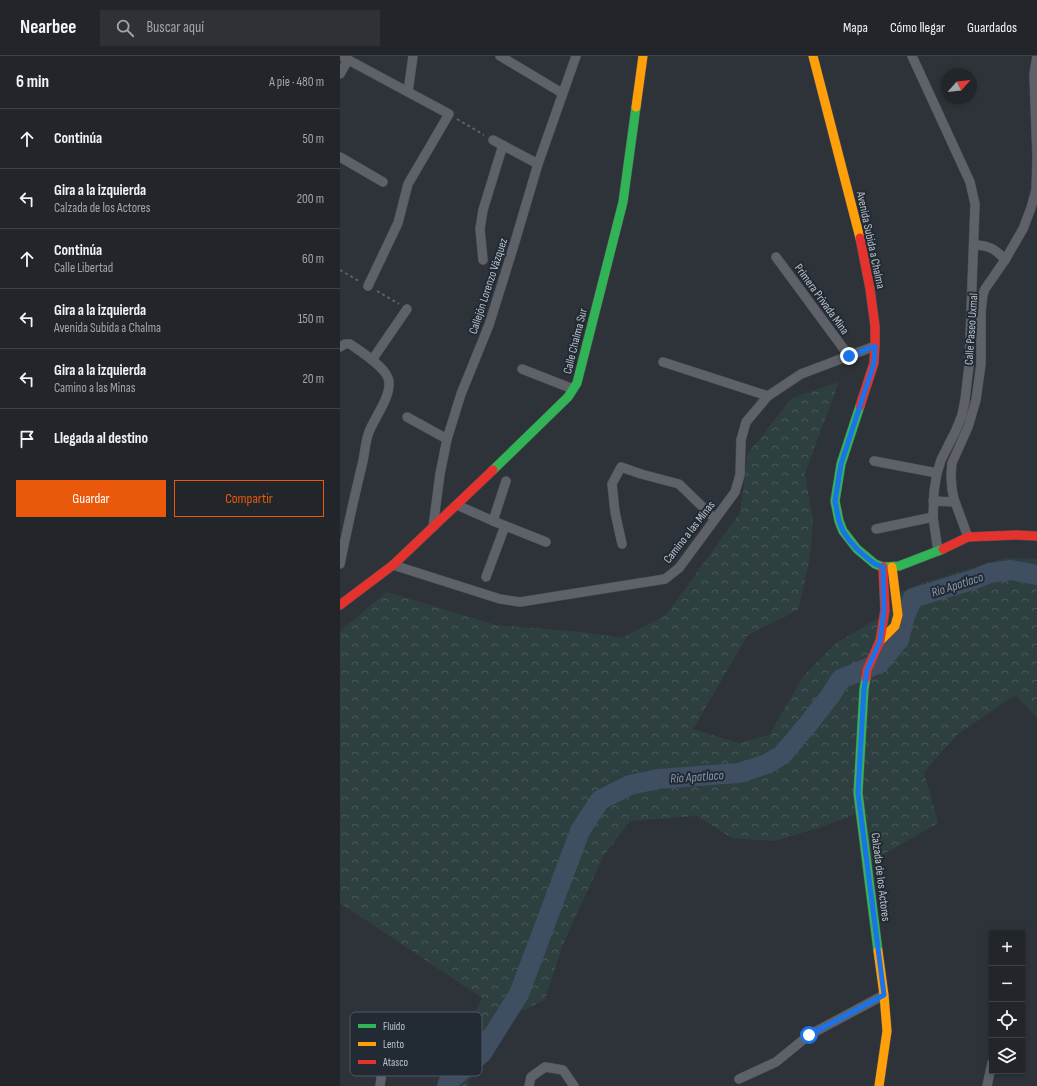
<!DOCTYPE html>
<html lang="es">
<meta charset="utf-8">
<style>
:root{--surface:#22262b;--page:#2e3237;--text:#f1f3f6;--muted:#a2a5a9;--line:#3f4347;--accent:#ea580c}
body{margin:0;font-family:"Sofia Sans Condensed",sans-serif;background:var(--page);color:var(--text)}
.controls{position:absolute;right:12px;bottom:12px;display:grid;overflow:hidden;border-radius:0px;box-shadow:0 2px 6px #0003}
.controls button{width:36px;height:36px;display:grid;place-items:center;padding:0;border:0;border-bottom:1px solid var(--line);background:var(--surface);color:var(--text);font:20px sans-serif}
.compass{position:absolute;left:601px;top:12px;width:36px;height:36px;border-radius:50%;background:var(--surface);box-shadow:0 2px 6px #0003;rotate:63deg}
.stop{position:absolute;width:12px;height:12px;margin:-9px;border:3px solid #1a73e8;border-radius:50%;background:#fff}
.stop.end{background:#1a73e8;border-color:#fff;box-shadow:0 1px 4px #0008}
.list{margin:0;padding:0;list-style:none}
h2{display:flex;justify-content:space-between;align-items:center;height:52px;margin:0;padding:0 16px;font-size:17px}
h2 small{font-size:13px;font-weight:400;color:var(--muted)}
.list li{display:grid;grid-template-columns:26px 1fr auto;gap:12px;align-items:center;box-sizing:border-box;height:60px;padding:0 16px;border-top:1px solid var(--line)}
.list b{display:block;font-size:15px;white-space:nowrap}
.list p{margin:0;font-size:13px;white-space:nowrap;color:var(--muted)}
.list em{font-size:13px;font-style:normal;color:var(--muted)}
.actions{display:flex;gap:8px;padding:12px 16px}
.actions a{flex:1;padding:9px 0;border:1px solid var(--accent);border-radius:0px;text-align:center;font-size:14px;color:var(--accent)}
.actions .main{background:var(--accent);color:#fff}
.icon{flex:none;width:22px;height:22px;fill:none;stroke:currentColor;stroke-width:2;stroke-linecap:round;stroke-linejoin:round}
.map{position:relative;flex:none;width:697px;height:1030px;overflow:hidden}
header{display:flex;align-items:center;gap:24px;box-sizing:border-box;height:56px;padding:0 20px;background:var(--surface);border-bottom:1px solid var(--line)}
header strong{font-size:19px}
nav{display:flex;gap:22px;margin-inline-start:auto;font-size:14px}
.search{width:280px;height:36px;background:var(--page);display:flex;align-items:center;gap:10px;box-sizing:border-box;padding:0 14px;border-radius:0px;color:var(--muted);font-size:15px}
main{display:flex}
aside{flex:1;background:var(--surface)}
.map>svg:first-child{display:block}
.forest{fill:url(#forest-crowns)}
.lines{fill:none;stroke-linecap:round;stroke-linejoin:round}
.river{stroke:#3f4e61;stroke-width:20}
.street-casing{stroke:#4c4f54;stroke-width:10}
.fast-casing{stroke:#4c4f54;stroke-width:10}
.slow-casing{stroke:#4c4f54;stroke-width:10}
.jam-casing{stroke:#4c4f54;stroke-width:10}
.path{stroke:#5c6166;stroke-width:2;stroke-dasharray:3 3;stroke-linecap:butt}
.street{stroke:#5e6268;stroke-width:9}
.fast{stroke:#30b455;stroke-width:9}
.slow{stroke:#ff9f0a;stroke-width:9}
.jam{stroke:#e5322d;stroke-width:9}
.route{stroke:#1a73e8;stroke-width:5}
.labels{text-anchor:middle;stroke-width:4;stroke-linejoin:round;paint-order:stroke}
.street-label{font-size:12px;fill:#bac0c9;stroke:#222a34}
.water-label{font-size:13px;font-style:italic;fill:#8697ac;stroke:#222a34}
.key{fill:#222a34;stroke:#505761;stroke-width:1}
.key-label{font-size:11px;fill:#bac0c9}
</style>
<header>
<strong>Nearbee</strong>
<div class="search"><svg class="icon" aria-label="search" viewBox="0 0 24 24"><circle cx="10" cy="10" r="6"/><path d="M15 15l6 6"/></svg>Buscar aquí</div>
<nav><a>Mapa</a><a>Cómo llegar</a><a>Guardados</a></nav>
</header>
<main>
<aside>
<h2>6 min<small>A pie · 480 m</small></h2>
<ul class="list">
<li><svg class="icon" aria-label="ahead" viewBox="0 0 24 24"><path d="M12 20V5M6 11l6-6 6 6"/></svg><div><b>Continúa</b></div><em>50 m</em></li>
<li><svg class="icon" aria-label="left" viewBox="0 0 24 24"><path d="M17 20v-9H6M10 6l-5 5 5 5"/></svg><div><b>Gira a la izquierda</b><p>Calzada de los Actores</p></div><em>200 m</em></li>
<li><svg class="icon" aria-label="ahead" viewBox="0 0 24 24"><path d="M12 20V5M6 11l6-6 6 6"/></svg><div><b>Continúa</b><p>Calle Libertad</p></div><em>60 m</em></li>
<li><svg class="icon" aria-label="left" viewBox="0 0 24 24"><path d="M17 20v-9H6M10 6l-5 5 5 5"/></svg><div><b>Gira a la izquierda</b><p>Avenida Subida a Chalma</p></div><em>150 m</em></li>
<li><svg class="icon" aria-label="left" viewBox="0 0 24 24"><path d="M17 20v-9H6M10 6l-5 5 5 5"/></svg><div><b>Gira a la izquierda</b><p>Camino a las Minas</p></div><em>20 m</em></li>
<li><svg class="icon" aria-label="arrive" viewBox="0 0 24 24"><path d="M6 21V4h12l-3 4 3 4H6"/></svg><div><b>Llegada al destino</b></div></li>
</ul>
<div class="actions"><a class="main">Guardar</a><a>Compartir</a></div>
</aside>
<div class="map">
<svg width="697" height="1030" viewBox="0 0 697 1030">
<defs>
<pattern id="forest-crowns" width="20" height="18" patternUnits="userSpaceOnUse"><rect width="20" height="18" fill="#2e3f40"/><path d="M2 6a3 3 0 1 1 6 0M12 15a3 3 0 1 1 6 0" fill="none" stroke="#4a595a"/></pattern>
</defs>
<rect width="100%" height="100%" fill="#2e3339"/>
<!-- forest -->
<polygon class="forest" points="499,326 465,417 473,466 469,506 458,554 408,579 353,673 398,687 429,679 464,619 495,588 553,553 555,539 577,529 665,502 697,503 697,661 675,639 617,679 584,716 598,767 529,807 520,757 478,772 435,785 392,782 357,760 290,765 264,799 223,888 205,944 177,957 160,987 129,1025 127,1030 101,1030 142,942 0,847 0,575 47,536 156,569 243,576 282,582 326,559 400,457 408,397 452,342"/>
<g class="lines">
<!-- river -->
<polyline class="river" points="107,1030 109,1025 142,997 179,938 240,775 260,744 290,729 318,723 399,717 427,708 442,699 469,667 490,640 501,623 540,607 559,584 565,560 573,542 632,524 650,517 671,514 697,519"/>
<!-- street casing -->
<g class="street-casing">
<g id="street">
<polyline points="1,0 109,58 68,128 58,167 28,230"/>
<polyline points="160,0 222,37"/>
<polyline points="572,0 630,126 635,148 629,309 625,344 622,359 616,374 601,404 597,417 594,435 593,461 598,495"/>
<polyline points="0,18 8,4"/>
<polyline points="68,36 73,0"/>
<polyline points="153,84 198,108"/>
<polyline points="0,101 43,126"/>
<path d="M634,189C648,189 656,193 665,204"/>
<polyline points="436,201 509,300"/>
<polyline points="143,204 140,173 143,154 163,89"/>
<path d="M0,291L5,288H10C20,295 44,310 48,322C54,337 34,362 29,376C25,386 25,398 22,409C14,442 7,474 0,508"/>
<polyline points="32,304 67,253"/>
<polyline points="323,306 428,340"/>
<polyline points="182,313 233,333"/>
<polyline points="67,361 107,383"/>
<polyline points="534,405 597,417"/>
<polyline points="593,445 615,446"/>
<polyline points="117,449 153,465 206,486"/>
<polyline points="153,465 166,425"/>
<polyline points="93,471 100,418 107,383 121,338 149,269 174,189 198,108 236,0"/>
<polyline points="536,473 593,461"/>
<polyline points="628,481 614,443 612,433 611,419 612,407 628,371 636,344 641,308 641,256 643,238 645,233 665,204 683,173 691,152 696,134 697,102 694,18 697,0"/>
<polyline points="282,488 275,456 272,428 281,411 301,418 339,428 375,463"/>
<polyline points="53,509 160,543 180,546 325,523 339,512 395,436 400,419 401,384 406,366 428,340 461,318 535,290"/>
<polyline points="146,521 165,470"/>
<polyline points="399,1023 436,1006 469,979 544,939"/>
<polyline points="40,1030 49,966"/>
<polyline points="189,1030 191,1021 205,1011 223,1014 234,1030"/>
<polyline points="647,1030 652,1007"/>
</g>
</g>
<!-- fast casing -->
<g class="fast-casing">
<g id="fast">
<polyline points="520,350 501,408 495,445 499,465 503,475 517,493 535,508 543,511 559,510 603,493"/>
<polyline points="153,414 228,341 237,327 283,146 296,51"/>
<polyline points="526,622 524,633 518,737 538,895"/>
</g>
</g>
<!-- slow casing -->
<g class="slow-casing">
<g id="slow">
<polyline points="473,0 520,182"/>
<polyline points="296,51 303,0"/>
<polyline points="540,585 555,570 558,559 552,511"/>
<polyline points="538,895 544,939 547,975 539,1030"/>
</g>
</g>
<!-- jam casing -->
<g class="jam-casing">
<g id="jam">
<polyline points="520,182 530,233 535,270 535,289 534,307 520,350"/>
<polyline points="603,493 628,481 676,479 697,480"/>
<polyline points="0,549 53,509 153,414"/>
<polyline points="526,622 527,614 540,585 545,554 543,511"/>
</g>
</g>
<!-- path -->
<g class="path">
<polyline points="117,63 144,79"/>
<polyline points="0,214 19,225"/>
<polyline points="37,235 59,248"/>
</g>
<!-- street -->
<use href="#street" class="street"/>
<!-- fast -->
<use href="#fast" class="fast"/>
<!-- slow -->
<use href="#slow" class="slow"/>
<!-- jam -->
<use href="#jam" class="jam"/>
</g>
<g class="lines">
<!-- route -->
<polyline class="route" points="469,979 544,939 518,737 524,633 527,614 540,585 544,554 543,511 535,508 526,501 517,493 509,484 503,475 499,465 495,445 501,408 534,307 535,290 509,300"/>
</g>
<g class="labels">
<!-- street labels -->
<g class="street-label">
<text transform="translate(531 184) rotate(78)" y="4">Avenida Subida a Chalma</text>
<text transform="translate(148 230) rotate(-72)" y="4">Callejón Lorenzo Vázquez</text>
<text transform="translate(482 243) rotate(54)" y="4">Primera Privada Mina</text>
<text transform="translate(631 273) rotate(-86)" y="4">Calle Paseo Uxmal</text>
<text transform="translate(235 285) rotate(-76)" y="4">Calle Chalma Sur</text>
<text transform="translate(349 476) rotate(-52)" y="4">Camino a las Minas</text>
<text transform="translate(541 821) rotate(83)" y="4">Calzada de los Actores</text>
</g>
<!-- water labels -->
<g class="water-label">
<text transform="translate(617 528) rotate(-18)" y="5">Rio Apatlaco</text>
<text transform="translate(357 720) rotate(-4)" y="5">Rio Apatlaco</text>
</g>
</g>
<!-- legend -->
<rect x="10" y="956" width="132" height="64" rx="6" class="key"/>
<rect x="18" y="968" width="18" height="4" fill="#30b455"/>
<rect x="18" y="986" width="18" height="4" fill="#ff9f0a"/>
<rect x="18" y="1004" width="18" height="4" fill="#e5322d"/>
<g class="key-label">
<text x="43" y="974">Fluido</text>
<text x="43" y="992">Lento</text>
<text x="43" y="1010">Atasco</text>
</g>
</svg>
<div class="controls">
<button>+</button>
<button>−</button>
<button><svg class="icon" aria-label="locate" viewBox="0 0 24 24"><circle cx="12" cy="12" r="6"/><path d="M12 2v4M12 18v4M2 12h4M18 12h4"/></svg></button>
<button><svg class="icon" aria-label="layers" viewBox="0 0 24 24"><path d="M12 4l9 5-9 5-9-5zM3 14l9 5 9-5"/></svg></button>
</div>
<svg class="compass" viewBox="-18 -18 36 36"><path d="M0-13l5 13h-10z" fill="#e53935"/><path d="M0 13l5-13h-10z" fill="#a2a5a9"/></svg>
<div class="stop" style="left:469px;top:979px"></div>
<div class="stop end" style="left:509px;top:300px"></div>
</div>
</main>
